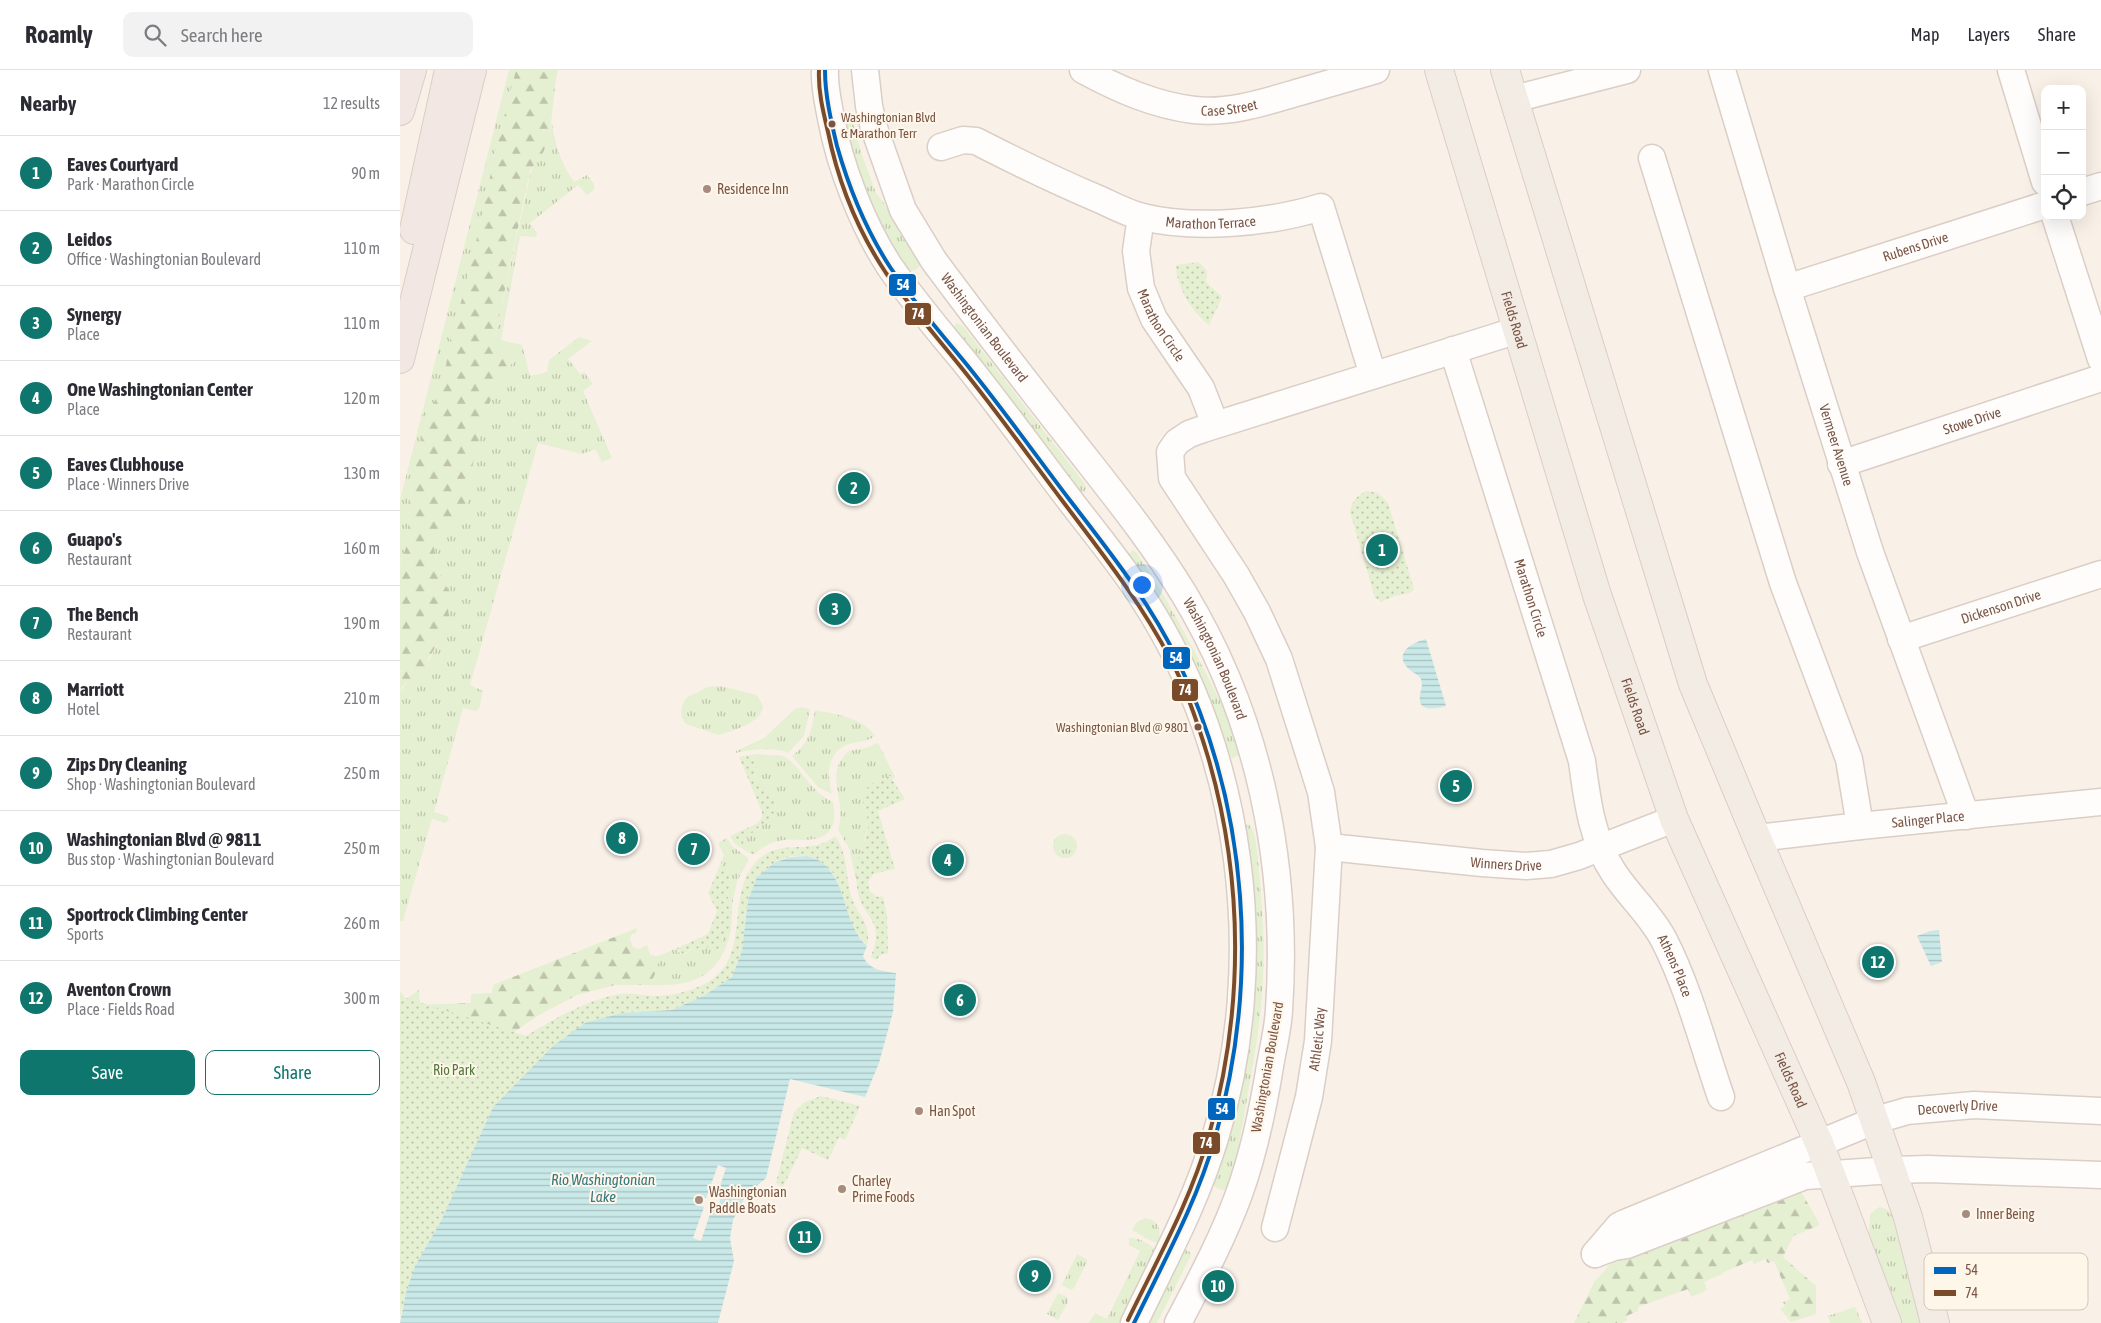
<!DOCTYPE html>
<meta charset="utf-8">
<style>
:root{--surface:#fff;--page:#f2f2f3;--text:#2b2b33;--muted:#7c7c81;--line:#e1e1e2;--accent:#0f766e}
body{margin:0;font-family:"Asap Condensed",sans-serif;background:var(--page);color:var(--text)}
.controls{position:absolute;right:15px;top:15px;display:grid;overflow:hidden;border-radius:10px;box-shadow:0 5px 20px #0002}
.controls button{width:45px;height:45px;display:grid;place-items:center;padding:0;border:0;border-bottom:1px solid var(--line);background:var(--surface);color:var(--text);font:25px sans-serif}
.you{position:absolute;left:741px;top:514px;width:18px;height:18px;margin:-12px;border:4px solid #fff;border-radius:50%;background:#1a73e8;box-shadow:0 0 0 8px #1a73e833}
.badge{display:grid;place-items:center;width:32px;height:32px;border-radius:50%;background:var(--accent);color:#fff;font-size:16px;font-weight:700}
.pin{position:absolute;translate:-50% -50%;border:2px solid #fff;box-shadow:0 1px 5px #0006}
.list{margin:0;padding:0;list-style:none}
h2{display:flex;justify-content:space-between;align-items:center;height:65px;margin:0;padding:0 20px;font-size:21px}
h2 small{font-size:16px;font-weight:400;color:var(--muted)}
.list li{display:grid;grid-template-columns:32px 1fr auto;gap:15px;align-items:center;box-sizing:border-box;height:75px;padding:0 20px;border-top:1px solid var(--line)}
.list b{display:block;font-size:19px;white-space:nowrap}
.list p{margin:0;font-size:16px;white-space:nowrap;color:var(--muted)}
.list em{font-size:16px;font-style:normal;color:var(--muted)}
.actions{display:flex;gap:10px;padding:15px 20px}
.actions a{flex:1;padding:11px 0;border:1px solid var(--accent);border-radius:10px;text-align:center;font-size:18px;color:var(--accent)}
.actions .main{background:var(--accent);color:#fff}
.icon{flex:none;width:28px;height:28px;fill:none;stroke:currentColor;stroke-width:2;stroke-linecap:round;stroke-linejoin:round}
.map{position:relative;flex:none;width:1701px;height:1253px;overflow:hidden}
header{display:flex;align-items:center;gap:30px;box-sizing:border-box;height:70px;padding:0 25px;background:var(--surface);border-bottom:1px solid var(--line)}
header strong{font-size:24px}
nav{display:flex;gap:28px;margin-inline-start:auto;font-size:18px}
.search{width:350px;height:45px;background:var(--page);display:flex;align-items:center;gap:12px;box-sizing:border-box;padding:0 18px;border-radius:10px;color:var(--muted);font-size:19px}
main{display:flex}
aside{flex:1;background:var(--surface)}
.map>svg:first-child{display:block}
.grass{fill:url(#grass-tufts)}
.forest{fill:url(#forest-firs)}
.park{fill:url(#park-dots)}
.water{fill:url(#water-rules)}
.pier{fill:#f9f1e8}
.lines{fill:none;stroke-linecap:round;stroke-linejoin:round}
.minor-casing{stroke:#dacec6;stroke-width:29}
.major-casing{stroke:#dacec7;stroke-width:30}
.highway-casing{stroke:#dacec7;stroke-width:30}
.minor{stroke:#fefdfc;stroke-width:26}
.major{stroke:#f3ece4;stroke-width:28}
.highway{stroke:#f2e7e2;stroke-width:28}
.bus-1-casing{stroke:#fff6ea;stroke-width:8}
.bus-2-casing{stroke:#fff6ea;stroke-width:8}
.bus-1{stroke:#0065bd;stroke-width:4}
.bus-2{stroke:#7a4b2a;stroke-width:4}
.bus-dot{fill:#795545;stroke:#fff6ea;stroke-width:2}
.poi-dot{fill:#a68c7e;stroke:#fff6ea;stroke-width:2}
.labels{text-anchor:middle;stroke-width:4;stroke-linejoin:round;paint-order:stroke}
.bus-label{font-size:13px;fill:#795545;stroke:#fff6ea;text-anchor:start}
.street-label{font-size:14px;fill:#795545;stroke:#fff6ea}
.poi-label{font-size:14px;fill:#795545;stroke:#fff6ea;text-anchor:start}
.park-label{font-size:14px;fill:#507a3a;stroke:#fff6ea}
.water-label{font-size:15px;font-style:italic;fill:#377880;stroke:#fff6ea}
.key{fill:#fff6ea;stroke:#d7c6b8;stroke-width:1}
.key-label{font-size:14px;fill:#795545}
.line-badge{stroke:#fff6ea;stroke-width:2}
.badge-label{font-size:14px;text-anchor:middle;font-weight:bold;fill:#fff}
</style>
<header>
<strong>Roamly</strong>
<div class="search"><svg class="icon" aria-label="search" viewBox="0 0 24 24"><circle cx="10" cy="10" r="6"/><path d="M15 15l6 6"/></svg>Search here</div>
<nav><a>Map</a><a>Layers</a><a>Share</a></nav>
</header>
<main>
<aside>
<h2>Nearby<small>12 results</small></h2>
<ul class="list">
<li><span class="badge">1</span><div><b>Eaves Courtyard</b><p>Park · Marathon Circle</p></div><em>90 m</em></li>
<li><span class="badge">2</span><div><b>Leidos</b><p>Office · Washingtonian Boulevard</p></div><em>110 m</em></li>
<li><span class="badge">3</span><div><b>Synergy</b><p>Place</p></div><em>110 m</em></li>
<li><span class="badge">4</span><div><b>One Washingtonian Center</b><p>Place</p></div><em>120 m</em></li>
<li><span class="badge">5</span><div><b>Eaves Clubhouse</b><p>Place · Winners Drive</p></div><em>130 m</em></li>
<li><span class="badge">6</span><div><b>Guapo's</b><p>Restaurant</p></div><em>160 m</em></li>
<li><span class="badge">7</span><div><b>The Bench</b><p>Restaurant</p></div><em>190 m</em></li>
<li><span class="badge">8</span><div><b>Marriott</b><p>Hotel</p></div><em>210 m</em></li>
<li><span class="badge">9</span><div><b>Zips Dry Cleaning</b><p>Shop · Washingtonian Boulevard</p></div><em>250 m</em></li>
<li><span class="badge">10</span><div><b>Washingtonian Blvd @ 9811</b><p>Bus stop · Washingtonian Boulevard</p></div><em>250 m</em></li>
<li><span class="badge">11</span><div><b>Sportrock Climbing Center</b><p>Sports</p></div><em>260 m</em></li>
<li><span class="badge">12</span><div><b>Aventon Crown</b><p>Place · Fields Road</p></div><em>300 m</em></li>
</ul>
<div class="actions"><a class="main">Save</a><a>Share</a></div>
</aside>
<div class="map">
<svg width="1701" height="1253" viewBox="0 0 1701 1253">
<defs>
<pattern id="grass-tufts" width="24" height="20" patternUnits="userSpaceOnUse" patternTransform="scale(1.25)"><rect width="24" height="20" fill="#e5efd1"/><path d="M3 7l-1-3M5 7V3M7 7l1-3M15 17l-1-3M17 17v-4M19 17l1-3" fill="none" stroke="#bec4ab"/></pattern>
<pattern id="forest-firs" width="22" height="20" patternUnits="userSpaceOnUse" patternTransform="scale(1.25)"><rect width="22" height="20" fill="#e5efd1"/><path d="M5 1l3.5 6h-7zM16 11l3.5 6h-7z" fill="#bec4ab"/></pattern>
<pattern id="park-dots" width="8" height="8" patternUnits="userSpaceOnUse" patternTransform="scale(1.25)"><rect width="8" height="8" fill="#e5efd1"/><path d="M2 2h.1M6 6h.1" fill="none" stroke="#bec4ab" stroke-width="1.8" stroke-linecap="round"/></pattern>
<pattern id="water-rules" width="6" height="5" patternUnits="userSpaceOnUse" patternTransform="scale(1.25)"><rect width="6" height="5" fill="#c9e9e9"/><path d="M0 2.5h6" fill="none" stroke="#a8c0bf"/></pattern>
</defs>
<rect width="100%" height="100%" fill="#f9f1e8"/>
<!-- grass -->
<g class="grass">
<polygon points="109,0 116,0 96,79 68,209 51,265 44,307 29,346 18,382 10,431 7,474 0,495 0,430"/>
<path d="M449,46L452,48L462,85L476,123L521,183V195C516,201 511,203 505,197C491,186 458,110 452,90C449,76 447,62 444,48Z"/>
<path d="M152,53C155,75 161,93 174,112L187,105L194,114V120L187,125L178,115L130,153L137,163L136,167L120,166L101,270L122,275L130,306L147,302L149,290L179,267L192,271L168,289L180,304L184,302L193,314L183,321L212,388L202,392L195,379L182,384L138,373L70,615L83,621L79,639L76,641L63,638L34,742L47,746L49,750L45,753L32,749L3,851H0V625C5,608 26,600 33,583C41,565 44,542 50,523L38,502L34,477L47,454L67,433L73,394L84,349L95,318L114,290L94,271L131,101L145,78Z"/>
<polygon points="557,253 563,256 685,414 686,419 684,422 678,423 553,258"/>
<path d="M733,480L736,482C777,542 807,608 842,672L840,685L832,688L828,687L727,486Z"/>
<path d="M320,616L357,625L363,636C362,653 332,661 318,665L286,654C279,646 280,636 286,628L308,617Z"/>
<path d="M402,637L410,639L404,666L388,683C378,677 348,679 336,683V681L364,668L395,639Z"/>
<path d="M415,640C437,645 460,646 475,666C467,672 458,671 449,674C426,682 427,706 432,724L418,717L392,686C409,673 412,660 415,640Z"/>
<path d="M478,673L495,707L492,709L490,706L478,710L466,720L463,735L469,750L468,757L459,787L457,813L449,778L438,760C448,729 422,704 449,681L466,678Z"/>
<path d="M359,684C367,686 376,684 383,686C398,692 410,722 433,732C438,757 430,770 403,770C397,770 391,769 384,770C373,771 364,776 356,783L344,778L343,773L351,764L361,757L376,736L369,723L359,714L356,709V691L349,685Z"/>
<path d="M848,754C857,759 858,790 859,801C862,836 865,872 863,907C860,977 842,1044 833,1114C826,1123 820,1121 812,1114L827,1064L842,758Z"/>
<circle cx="665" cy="776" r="12"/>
<polygon points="327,768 332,776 348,788 348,791 337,811 332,835 327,826 331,807 321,793 324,785 318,773"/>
<path d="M331,860C320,907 294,917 248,915C256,906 258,897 258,886L275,879L281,884H285L293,879L309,877L318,882L324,867Z"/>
<path d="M1479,1137C1490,1138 1494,1148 1498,1156L1523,1253H1500L1470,1172L1469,1161L1470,1144Z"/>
<path d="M745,1148C759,1150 761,1159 759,1172H753L732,1160L737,1152Z"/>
<path d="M729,1168C738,1167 750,1174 756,1180L720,1253H688L695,1243L707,1249L740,1181L729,1175Z"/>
<polygon points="785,1180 789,1181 791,1185 757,1253 745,1253 781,1181"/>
<polygon points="677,1184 688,1190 674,1218 671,1220 662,1215"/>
<polygon points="658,1223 667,1227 668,1232 658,1250 647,1244"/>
<polygon points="1455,1237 1462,1253 1430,1253 1428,1246"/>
</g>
<!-- forest -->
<g class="forest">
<path d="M116,0H158C152,25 154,55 145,78C142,86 135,94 130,101L94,271L114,290L95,318L84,349L73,394L67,433L47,454L34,477L38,502L50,523L47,557L22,600L2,617L0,625V496L7,474L10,431L18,382L29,346L44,307L51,265L68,209L96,79Z"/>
<path d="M237,858L236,863L232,864L230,869L233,877L238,879L247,875L250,885L258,886C258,897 256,906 248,915H215L177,925L139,945L110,965L0,1032V921L6,929L19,920L20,935L71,933V924L92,923L93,915Z"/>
<polygon points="1398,1116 1420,1155 1393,1166 1383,1187 1416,1216 1416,1244 1391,1252 1380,1239 1385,1236 1383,1232 1390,1229 1374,1191 1368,1193 1365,1189 1354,1194 1352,1190 1322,1203 1322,1204 1304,1212 1307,1220 1291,1227 1288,1219 1238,1237 1238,1241 1226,1246 1227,1250 1222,1253 1174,1253 1194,1212 1214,1190"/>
</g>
<!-- park -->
<g class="park">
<path d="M799,192L807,201L806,212L822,227L809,255C792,242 776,217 776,195Z"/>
<path d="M967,421L978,423L988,433L1014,519L1010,523L994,526L981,532L975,528L950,442C952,431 957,425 967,421Z"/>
<path d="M349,685C362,692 354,698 356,709L373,727L376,739C369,755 352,759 343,773L344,778L356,783L353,785L335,774L330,766L358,753L362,748V742L339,687Z"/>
<path d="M490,706L505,729L478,741L495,799L473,804L468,812L470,822L478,827L483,826L487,846L488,884H482L476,890L471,887C488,847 457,846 457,814C456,805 456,795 459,786C462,776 467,767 468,757C469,747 464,741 463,732C461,717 478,709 490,706Z"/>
<path d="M435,766C449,784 445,809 452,829C459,846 472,856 467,875L454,861L441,821L433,803L422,793L407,786H390L374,793L357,807L348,829L342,881L332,907L305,925L272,940L222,943L155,975L93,1037L41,1151L15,1196L0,1246V926L126,966C154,949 183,932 215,925C228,922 241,925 253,926C271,926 293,921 308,912C352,886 325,827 355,793C380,765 409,788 435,766Z"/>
<polygon points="321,793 331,807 327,826 332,835 331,860 324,867 317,883 309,877 293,879 283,884 275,879 308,864 317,841 308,823"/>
<polygon points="421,1026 460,1036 445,1070 439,1067 428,1090 402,1078 383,1117 376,1113 394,1042 405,1032"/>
</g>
<!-- water -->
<g class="water">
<path d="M1026,569L1046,636C1036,639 1017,643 1020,625C1021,619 1023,616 1021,609C1017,603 1010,602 1006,596C995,581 1014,572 1026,569Z"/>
<path d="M407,786C412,788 420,790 424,794C448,816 443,854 467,876L463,886C469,900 482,901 496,903L493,942L479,993L465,1027L390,1009L366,1108L346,1125L333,1150L330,1168L334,1191L318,1253H0L6,1223L15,1196L41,1151L93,1037L153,976L185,953L222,943L272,940L305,925L332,907L342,881L348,830L357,807L374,793L390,787Z"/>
<polygon points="1539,860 1542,892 1531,896 1517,866 1530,861"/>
</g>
<!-- pier -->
<polygon class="pier" points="318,1095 326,1098 318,1122 322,1124 319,1134 314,1132 301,1171 293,1168 304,1137 294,1133 297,1125 306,1128"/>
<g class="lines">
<!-- minor casing -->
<g class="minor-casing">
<g id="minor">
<path d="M425,0C424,16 428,32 431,48C440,97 463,156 490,197C512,229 538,260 563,290C600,336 634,383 669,429C694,462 722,495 744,530C844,684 869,893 815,1068C796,1132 763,1192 734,1253"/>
<path id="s1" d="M465,0L469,36L474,58L503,140L534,191L561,227C600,279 640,330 680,381C716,427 753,473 784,524C859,648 889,795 879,940C878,959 873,978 870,996C863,1039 854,1083 839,1124C823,1168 800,1211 778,1253"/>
<path id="s2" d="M683,0C718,19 754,35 794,40C831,44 868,31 903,21C927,14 952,7 976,0"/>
<path id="s3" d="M1322,0L1387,218L1470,482L1566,746"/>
<polyline points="1611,0 1645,112"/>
<polyline points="1114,29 1227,0"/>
<path id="s4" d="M541,77L563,70L576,71C617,92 658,112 701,130C714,136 729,144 743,147C795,160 870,153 921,137L973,305"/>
<polyline points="1252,88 1383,513 1449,689 1460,756"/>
<polyline points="1682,122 1701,116"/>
<polyline points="1655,146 1701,289"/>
<path id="s5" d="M741,147L736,181L741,218L754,249L801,318L815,354"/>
<path id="s6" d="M1387,218L1645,135"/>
<path id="s7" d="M1053,280L1182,691C1187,729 1192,771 1214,803C1229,826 1251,845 1264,870C1289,919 1303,975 1321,1027"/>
<path id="s8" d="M1441,394L1701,308"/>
<path id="s9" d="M1501,569L1701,504"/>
<path id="s10" d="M1357,768L1460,756L1701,732"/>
<path id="s11" d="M929,777L1082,793L1126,796L1151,794L1179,786L1274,749"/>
<path id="s12" d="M875,1158L909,1027L918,971L929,777L921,722L879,589L857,542L836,505L772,408L770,382L777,372L789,364L803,359L1118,260"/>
<path id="s13" d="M1195,1184L1219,1156L1225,1153L1476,1050L1507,1041L1574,1035L1701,1041"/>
<polyline points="1195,1184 1214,1177 1227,1175 1405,1106 1492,1100 1528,1099 1701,1105"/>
</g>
</g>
<!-- major casing -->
<g class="major-casing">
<g id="major">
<path id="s14" d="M1039,0L1197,525L1274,749L1419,1073L1487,1253"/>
<polyline points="1105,0 1293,614 1357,768 1461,1012 1508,1147 1535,1253"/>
</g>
</g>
<!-- highway casing -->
<g class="highway-casing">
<g id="highway">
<polyline points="0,41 12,0"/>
<polyline points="14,160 49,0"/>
<polyline points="0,289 72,0"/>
</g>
</g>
<!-- minor -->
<use href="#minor" class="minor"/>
<!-- major -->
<use href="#major" class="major"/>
<!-- highway -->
<use href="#highway" class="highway"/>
<!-- bus-1 casing -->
<g class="bus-1-casing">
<path id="bus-1" d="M425,0C425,25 431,51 437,76C449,118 466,160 490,197C512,230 538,260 563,290C600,335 634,383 669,429C709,481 750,532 778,591C849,739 860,911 815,1068C797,1132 763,1193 734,1253"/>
</g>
<!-- bus-2 casing -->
<g class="bus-2-casing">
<path id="bus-2" d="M419,0C418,21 423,41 428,62C438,111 458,161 486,203C509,235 535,265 560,296C595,339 627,384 661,429C701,482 740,531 771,590C787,620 798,654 808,687C844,811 844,941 809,1065C791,1130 757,1190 728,1250"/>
</g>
<!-- bus-1 -->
<use href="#bus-1" class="bus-1"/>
<!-- bus-2 -->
<use href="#bus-2" class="bus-2"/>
</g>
<!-- markers -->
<g class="bus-dot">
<circle cx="432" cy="54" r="4.5"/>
<circle cx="798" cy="657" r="4.5"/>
</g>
<g class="poi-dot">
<circle cx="307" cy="119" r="5"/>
<circle cx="519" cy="1041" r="5"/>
<circle cx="442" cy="1119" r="5"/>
<circle cx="299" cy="1130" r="5"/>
<circle cx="1566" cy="1144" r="5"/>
</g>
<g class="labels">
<!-- bus labels -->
<g class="bus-label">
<text x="441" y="52">Washingtonian Blvd<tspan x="441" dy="16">&amp; Marathon Terr</tspan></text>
<text x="789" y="662" text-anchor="end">Washingtonian Blvd @ 9801</text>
</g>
<!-- street labels -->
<g class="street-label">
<text dy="5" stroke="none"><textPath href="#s2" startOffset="154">Case Street</textPath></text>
<text dy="5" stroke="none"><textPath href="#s4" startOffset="288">Marathon Terrace</textPath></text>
<text dy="5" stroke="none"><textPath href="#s6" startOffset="135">Rubens Drive</textPath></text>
<text dy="5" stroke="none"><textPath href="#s14" startOffset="261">Fields Road</textPath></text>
<text dy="5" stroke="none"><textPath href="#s5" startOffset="114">Marathon Circle</textPath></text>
<text dy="5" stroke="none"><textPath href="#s1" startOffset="289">Washingtonian Boulevard</textPath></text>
<text dy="5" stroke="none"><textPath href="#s8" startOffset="138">Stowe Drive</textPath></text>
<text dy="5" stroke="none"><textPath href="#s3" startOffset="392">Vermeer Avenue</textPath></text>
<text dy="5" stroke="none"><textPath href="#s7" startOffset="260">Marathon Circle</textPath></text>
<text dy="5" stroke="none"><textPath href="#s9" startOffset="105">Dickenson Drive</textPath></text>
<text dy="5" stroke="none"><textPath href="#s1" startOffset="694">Washingtonian Boulevard</textPath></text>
<text dy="5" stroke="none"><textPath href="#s14" startOffset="666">Fields Road</textPath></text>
<text dy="5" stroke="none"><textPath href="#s10" startOffset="172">Salinger Place</textPath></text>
<text dy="5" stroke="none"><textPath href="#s11" startOffset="178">Winners Drive</textPath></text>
<text dy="5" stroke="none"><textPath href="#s7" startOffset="660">Athens Place</textPath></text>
<text dy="5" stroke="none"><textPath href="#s12" startOffset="194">Athletic Way</textPath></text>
<text transform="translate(867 997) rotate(-80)" y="5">Washingtonian Boulevard</text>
<text dy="5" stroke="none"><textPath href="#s14" startOffset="1071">Fields Road</textPath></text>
<text dy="5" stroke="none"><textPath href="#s13" startOffset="398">Decoverly Drive</textPath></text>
</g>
<!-- poi labels -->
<g class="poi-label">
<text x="317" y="124">Residence Inn</text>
<text x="529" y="1046">Han Spot</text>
<text x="452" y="1116">Charley<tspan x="452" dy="16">Prime Foods</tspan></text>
<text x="309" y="1127">Washingtonian<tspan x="309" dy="16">Paddle Boats</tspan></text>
<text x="1576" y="1149">Inner Being</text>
</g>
<!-- park labels -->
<g class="park-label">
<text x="54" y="1005">Rio Park</text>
</g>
<!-- water labels -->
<g class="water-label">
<text x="203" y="1115">Rio Washingtonian<tspan x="203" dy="17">Lake</tspan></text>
</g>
</g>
<!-- legend -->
<rect x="1524" y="1183" width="164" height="57" rx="8" class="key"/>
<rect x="1534" y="1197" width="22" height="7" fill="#0065bd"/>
<rect x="1534" y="1220" width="22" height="6" fill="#7a4b2a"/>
<g class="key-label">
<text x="1565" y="1205">54</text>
<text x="1565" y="1228">74</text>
</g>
<g class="line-badge">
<rect x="488" y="203" width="29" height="24" rx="5" fill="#0065bd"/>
<rect x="504" y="232" width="28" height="24" rx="5" fill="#7a4b2a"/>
<rect x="762" y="576" width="29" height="24" rx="5" fill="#0065bd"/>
<rect x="771" y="608" width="28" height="24" rx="5" fill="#7a4b2a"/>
<rect x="807" y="1027" width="29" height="24" rx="5" fill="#0065bd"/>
<rect x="792" y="1061" width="29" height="24" rx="5" fill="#7a4b2a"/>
</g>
<g class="badge-label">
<text x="503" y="220">54</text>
<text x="518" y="249">74</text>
<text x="776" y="593">54</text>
<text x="785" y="625">74</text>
<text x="822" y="1044">54</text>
<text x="806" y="1078">74</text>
</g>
</svg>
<div class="controls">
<button>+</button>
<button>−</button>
<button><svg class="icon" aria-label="locate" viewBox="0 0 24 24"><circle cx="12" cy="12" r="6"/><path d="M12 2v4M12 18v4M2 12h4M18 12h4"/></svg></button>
</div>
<div class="you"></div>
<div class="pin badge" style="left:982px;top:480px">1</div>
<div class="pin badge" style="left:454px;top:418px">2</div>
<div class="pin badge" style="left:435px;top:539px">3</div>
<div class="pin badge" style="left:548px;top:790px">4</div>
<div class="pin badge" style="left:1056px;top:716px">5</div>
<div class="pin badge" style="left:560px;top:930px">6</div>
<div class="pin badge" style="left:294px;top:779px">7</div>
<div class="pin badge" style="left:222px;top:768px">8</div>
<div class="pin badge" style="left:635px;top:1206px">9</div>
<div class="pin badge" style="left:818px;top:1216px">10</div>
<div class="pin badge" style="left:405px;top:1167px">11</div>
<div class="pin badge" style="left:1478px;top:892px">12</div>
</div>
</main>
